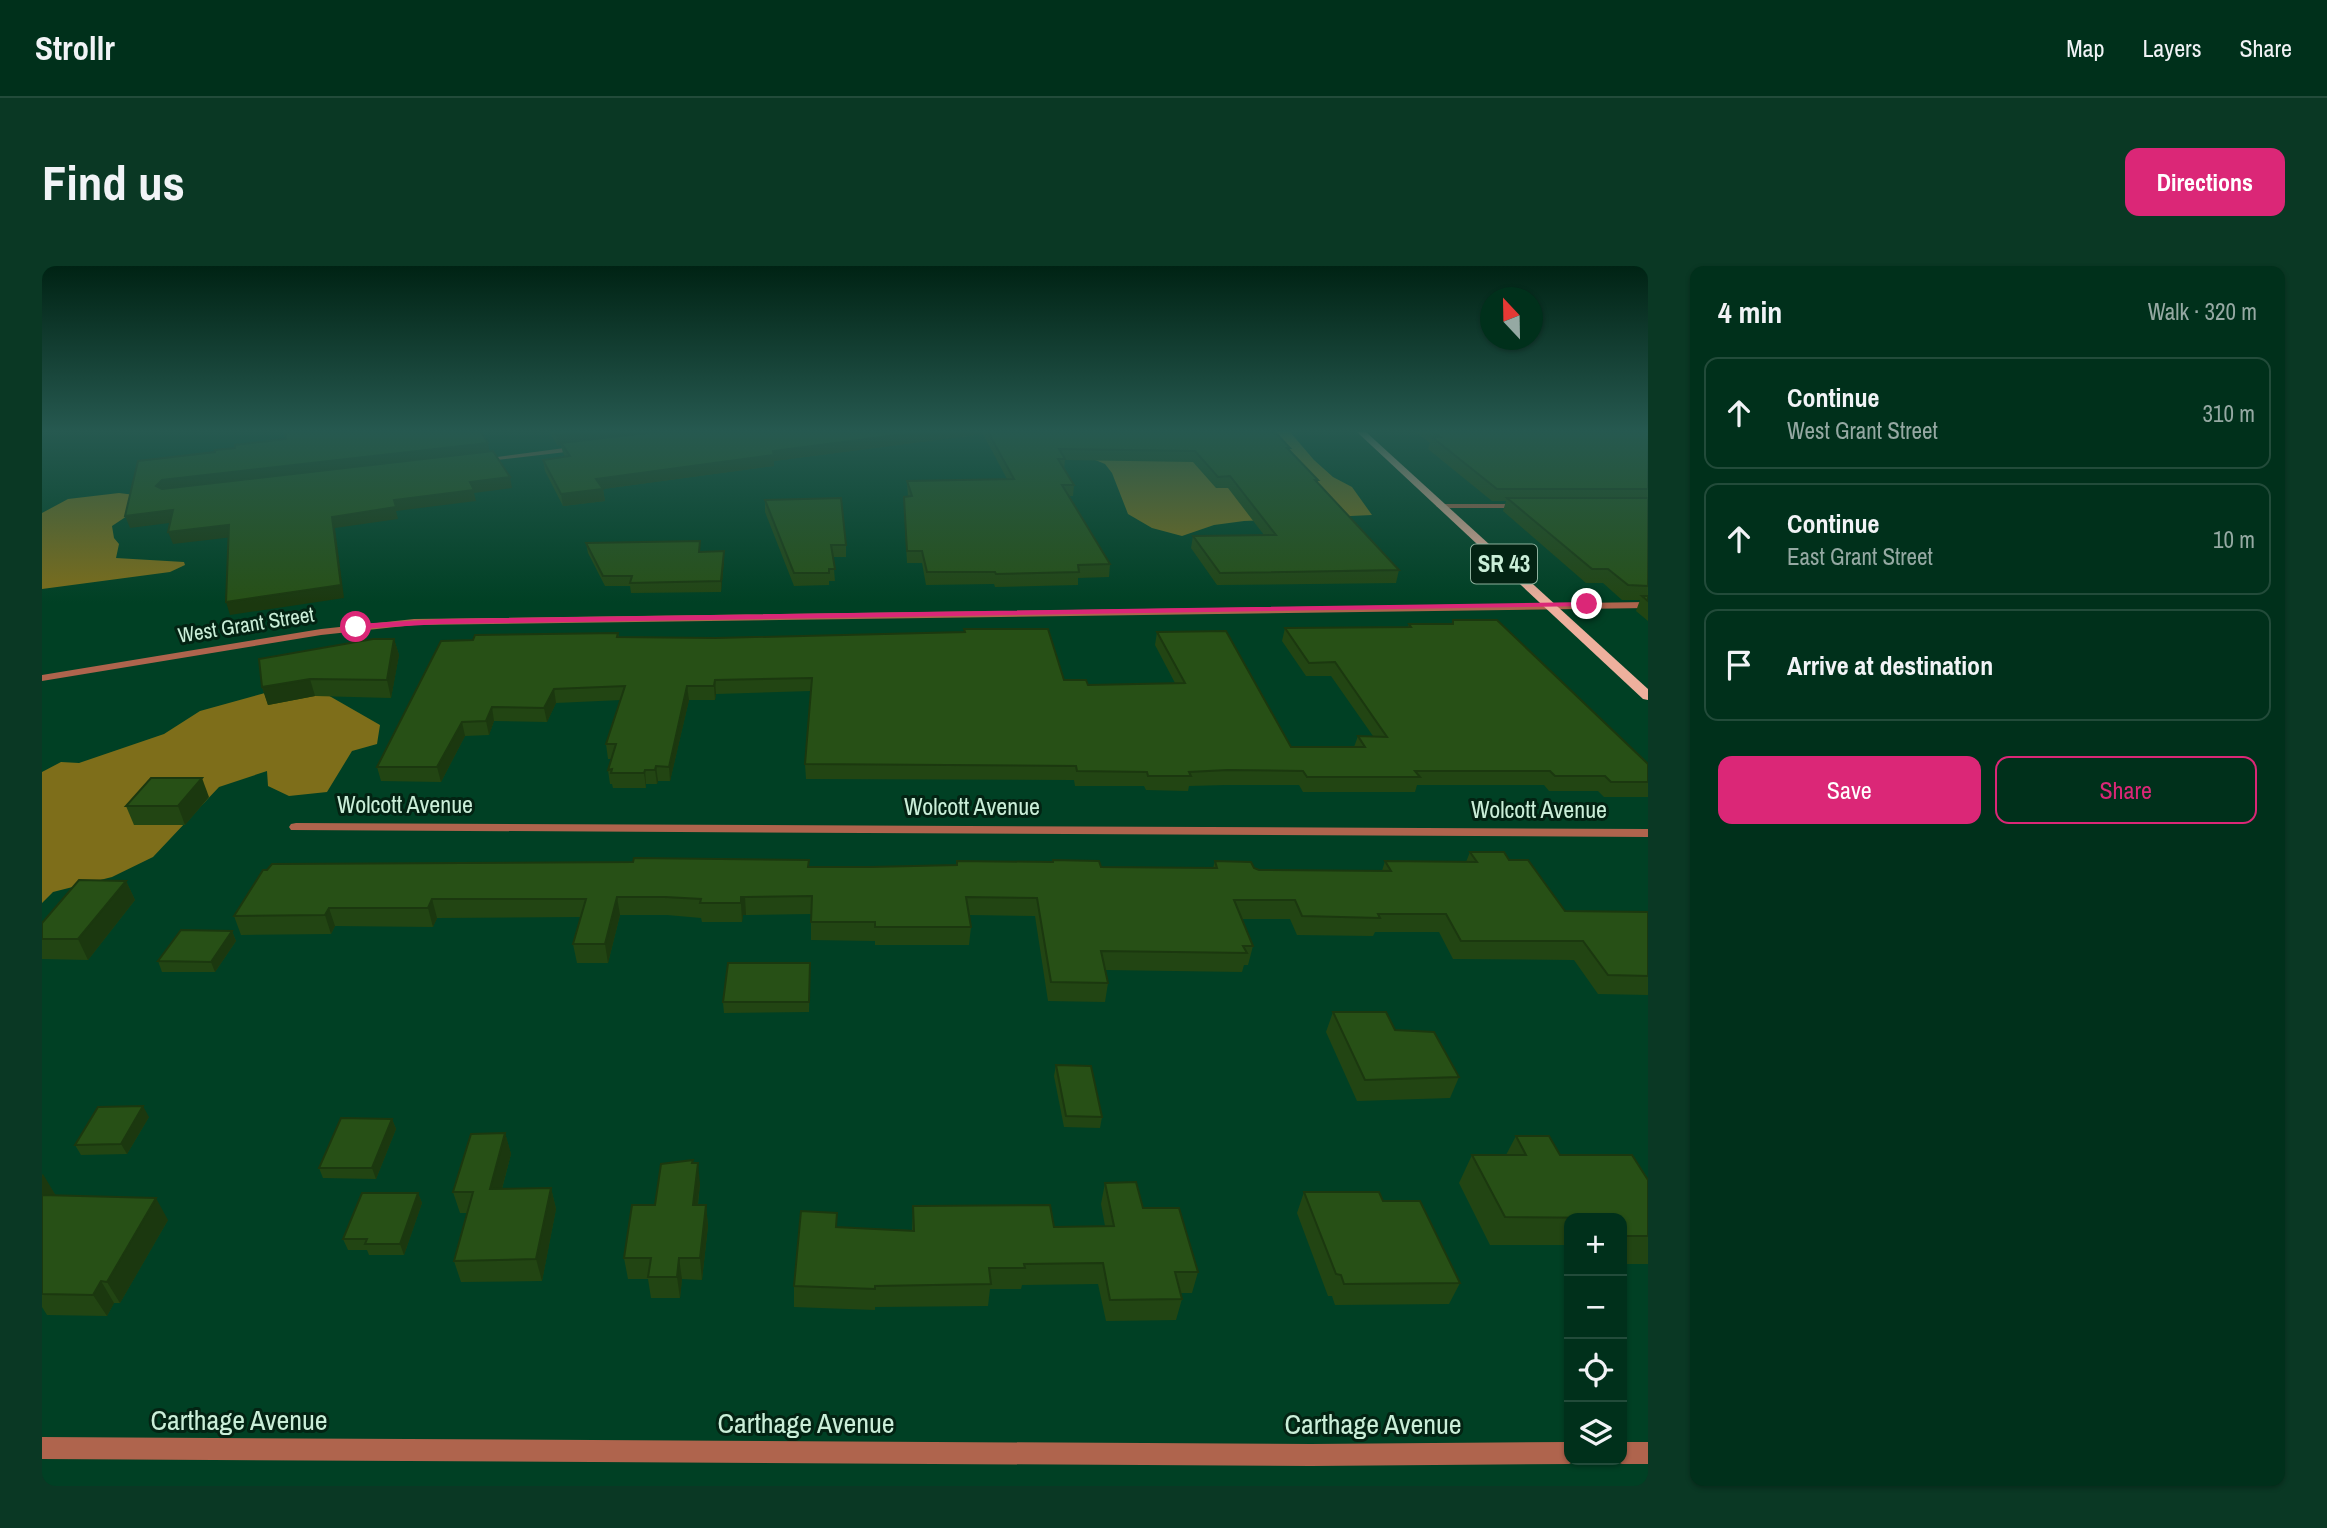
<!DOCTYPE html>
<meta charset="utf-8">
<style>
:root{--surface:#00301b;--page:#0a3824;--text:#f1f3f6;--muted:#95a9a3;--line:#224b3a;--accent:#db2777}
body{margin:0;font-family:"Archivo Narrow",sans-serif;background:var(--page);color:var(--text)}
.controls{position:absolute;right:21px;bottom:21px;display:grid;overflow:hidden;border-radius:14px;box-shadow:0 2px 5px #0004}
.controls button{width:63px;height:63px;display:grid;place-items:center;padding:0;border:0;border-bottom:2px solid var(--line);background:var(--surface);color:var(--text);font:35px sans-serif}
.compass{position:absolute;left:1438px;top:21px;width:63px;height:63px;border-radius:50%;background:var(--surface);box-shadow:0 2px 5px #0004;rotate:338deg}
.stop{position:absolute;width:21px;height:21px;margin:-16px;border:5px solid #db2777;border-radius:50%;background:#fff}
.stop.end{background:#db2777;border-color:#fff;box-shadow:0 2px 7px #0008}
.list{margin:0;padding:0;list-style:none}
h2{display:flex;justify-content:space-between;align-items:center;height:91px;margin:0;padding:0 28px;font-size:30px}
h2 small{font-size:23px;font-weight:400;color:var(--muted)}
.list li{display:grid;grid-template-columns:46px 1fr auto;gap:21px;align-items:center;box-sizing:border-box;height:112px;margin:0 14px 14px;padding:0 14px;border:2px solid var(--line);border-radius:14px}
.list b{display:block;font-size:26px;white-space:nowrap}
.list p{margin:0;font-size:23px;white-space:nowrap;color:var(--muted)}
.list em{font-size:23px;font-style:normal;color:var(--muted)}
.actions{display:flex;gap:14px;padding:21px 28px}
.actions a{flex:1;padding:16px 0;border:2px solid var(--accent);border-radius:14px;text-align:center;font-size:24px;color:var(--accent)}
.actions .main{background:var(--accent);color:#fff}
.icon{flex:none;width:38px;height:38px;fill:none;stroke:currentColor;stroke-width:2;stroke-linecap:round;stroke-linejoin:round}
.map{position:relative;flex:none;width:1606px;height:1220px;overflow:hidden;border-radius:14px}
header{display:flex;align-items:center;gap:42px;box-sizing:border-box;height:98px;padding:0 35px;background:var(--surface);border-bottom:2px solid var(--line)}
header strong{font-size:33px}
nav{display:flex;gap:38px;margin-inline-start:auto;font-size:24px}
.intro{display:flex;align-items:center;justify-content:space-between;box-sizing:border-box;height:168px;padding:0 42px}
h1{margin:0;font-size:49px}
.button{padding:18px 32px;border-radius:14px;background:var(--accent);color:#fff;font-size:24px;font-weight:700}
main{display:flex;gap:42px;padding:0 42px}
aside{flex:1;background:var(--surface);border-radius:14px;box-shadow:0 2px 5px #0004}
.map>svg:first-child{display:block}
.forest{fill:#7e6e1a}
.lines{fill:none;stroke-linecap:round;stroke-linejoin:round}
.street{fill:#af644d;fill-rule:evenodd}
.primary{fill:#eeb09d;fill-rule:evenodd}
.wall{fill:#224513}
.shaded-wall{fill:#1b380f}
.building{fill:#275016;stroke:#1b380f;stroke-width:2}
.route{fill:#db2777}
.labels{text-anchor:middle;stroke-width:6;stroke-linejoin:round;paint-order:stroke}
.far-street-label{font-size:21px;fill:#caeed8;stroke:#032313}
.shield{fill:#032313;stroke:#8eb19d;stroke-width:2}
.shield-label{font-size:23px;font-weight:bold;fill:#caeed8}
.street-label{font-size:24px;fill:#caeed8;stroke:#032313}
.near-street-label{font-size:28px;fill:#caeed8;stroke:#032313}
</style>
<header>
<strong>Strollr</strong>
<nav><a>Map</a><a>Layers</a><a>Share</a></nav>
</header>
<div class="intro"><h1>Find us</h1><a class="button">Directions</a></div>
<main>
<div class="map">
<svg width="1606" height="1220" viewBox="0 0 1606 1220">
<rect width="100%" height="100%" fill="#004024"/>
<!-- forest -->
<g class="forest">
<polygon points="1057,166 1248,166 1272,194 1291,211 1310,221 1330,249 1202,255 1172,259 1140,270 1110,262 1086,248 1070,207 1063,198 1046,191"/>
<polygon points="77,227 93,229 85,250 70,260 72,272 77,278 74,292 142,296 143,299 128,306 0,323 0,247 26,233"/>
<polygon points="263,416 338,459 335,478 310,485 285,526 247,530 226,520 225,505 177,521 111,591 70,611 11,626 0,637 0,506 19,496 37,497 122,468 158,445"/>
</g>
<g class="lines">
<!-- street -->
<g class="street">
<polygon points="538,180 542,182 541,184 437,196 433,194"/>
<polygon points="1395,238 1482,238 1486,240 1482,242 1398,242 1394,240"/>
<polygon points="1606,336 1606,342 372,359 279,369 0,415 0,409 279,363 372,353"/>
<polygon points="254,557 1606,563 1606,571 249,564 247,561 249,558"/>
<polygon points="0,1171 1269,1178 1527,1176 1527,1194 1536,1194 1527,1198 1269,1200 0,1193"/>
<polygon points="1580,1176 1606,1176 1606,1198 1580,1198 1572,1195 1580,1194"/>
</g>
<!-- primary -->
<polygon class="primary" points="1315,166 1324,166 1606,423 1606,434 1601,433"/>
</g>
<!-- wall -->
<g class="wall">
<polygon points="507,166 1233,166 1248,182 1248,184 1276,214 1276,217 1357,304 1354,317 1175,319 1149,282 1151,270 1222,269 1186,222 1174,222 1151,196 1023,194 1022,203 1032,219 1031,230 1027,230 1068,298 1067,311 1036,312 1036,319 953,321 952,318 884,319 880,297 865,297 862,242 862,231 866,231 865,215 965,213 941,168 732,195 732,200 561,223 563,235 521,240 503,205 501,194 523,191 521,187 519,179 516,180"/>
<polygon points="1373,166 1606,166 1606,355 1594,345 1598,334 1580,334 1561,317 1544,317 1461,245 1464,235 1450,235 1386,183 1388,177"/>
<polygon points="723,234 804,279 804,291 791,291 793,315 787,315 787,319 752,320 723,246"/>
<polygon points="544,277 659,286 682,295 679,326 589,327 588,320 563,320 546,287"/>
<polygon points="1411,354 1606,516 1606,531 1562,531 1556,525 1507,525 1502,519 1375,519 1373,526 1261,526 1257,519 1183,519 1147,520 1146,525 1104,524 1102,520 1033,520 1032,514 764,513 763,498 769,425 674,428 673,434 647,434 628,515 616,515 615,518 604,518 604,522 571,522 570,518 568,518 566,504 569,493 566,493 564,478 579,434 514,437 505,456 452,455 447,469 423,470 399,516 339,515 335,501 576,367 577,371 1022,414 1046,419 1133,417 1113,379 1115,366 1249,481 1312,481 1316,470 1331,470 1289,410 1264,410 1240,375 1243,362 1366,361 1367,358 1410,358"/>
<polygon points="352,373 357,389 349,432 273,430 226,439 220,421"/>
<polygon points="167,531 143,559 92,559 84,540"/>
<polygon points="1428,586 1467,594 1523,645 1606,646 1606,729 1556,728 1532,694 1411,693 1397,666 1333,666 1331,670 1255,669 1248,653 1200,653 1211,680 1206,699 1202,699 1200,706 1064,704 1066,717 1063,736 1006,735 993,650 927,649 929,661 927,679 833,679 833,675 769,674 769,648 704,649 701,649 700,656 660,656 659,652 625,649 578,649 566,697 535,697 531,678 539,651 395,652 391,661 293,660 289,668 199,669 192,650 591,596 767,594 767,601 828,601 915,599 915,595 1059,601 1171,602 1173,595 1217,604 1340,605 1343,595 1424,596"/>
<polygon points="84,615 93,634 46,694 0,693 0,657"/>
<polygon points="190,665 194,675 173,706 120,706 116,695"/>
<polygon points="768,708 767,746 682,747 681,736"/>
<polygon points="1291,746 1353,764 1417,811 1408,832 1315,835 1284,766"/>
<polygon points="1014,799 1060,851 1058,862 1022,861 1012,810"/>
<polygon points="107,851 85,888 39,889 33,879"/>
<polygon points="350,853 354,863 334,913 281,912 277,902"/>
<polygon points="463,867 469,888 460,923 509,922 514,943 500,1015 419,1016 412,995 425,947 418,947 411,926"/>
<polygon points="1474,870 1518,889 1606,914 1606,998 1580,998 1580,952 1527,952 1527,979 1448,979 1417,917 1430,889 1464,889"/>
<polygon points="651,897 658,918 656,939 664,939 666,960 660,1014 640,1013 638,1032 609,1032 606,1013 586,1013 582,992 613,939"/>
<polygon points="0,908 14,930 126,954 78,1037 72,1037 65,1050 5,1049 0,1041"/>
<polygon points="1063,917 1101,942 1156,1006 1150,1027 1138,1027 1140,1033 1134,1054 1064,1055 1056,1018 980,1019 979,1023 948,1023 946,1040 833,1041 833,1044 752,1041 752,1020 795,961 870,964 871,940 1012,961 1063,960 1059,938"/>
<polygon points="1262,926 1341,935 1418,1017 1407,1038 1293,1039 1290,1030 1286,1030 1255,947"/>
<polygon points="376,927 380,937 362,989 327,989 325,984 306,984 301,973"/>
</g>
<!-- shaded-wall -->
<g class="shaded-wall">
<polygon points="542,166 635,166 519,177 519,179 516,180 514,169"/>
<polygon points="878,166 941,166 941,168 732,195 732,200 561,223 563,235 521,240 519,228 554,213 731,185"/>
<polygon points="446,177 448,188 118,231 114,220 120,214"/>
<polygon points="468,211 470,222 432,227 434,235 354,245 356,253 293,262 302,332 188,349 184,336 290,251 352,234 428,216"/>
<polygon points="131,244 135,256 88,262 83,250"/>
<polygon points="187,259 191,271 131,278 126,266"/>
<polygon points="682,285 682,295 679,326 679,315"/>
<polygon points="352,373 357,389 349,432 345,414"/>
<polygon points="268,413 273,430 226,439 220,421"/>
<polygon points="673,414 674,428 673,434 672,420"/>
<polygon points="645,420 647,434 628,515 627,501"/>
<polygon points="512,423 514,437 505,456 502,442"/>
<polygon points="450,441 452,455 447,469 444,455"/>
<polygon points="420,456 423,470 399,516 395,501"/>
<polygon points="614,500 616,515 615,518 613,504"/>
<polygon points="603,504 604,518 604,522 602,507"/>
<polygon points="160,512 167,531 143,559 136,540"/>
<polygon points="84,615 93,634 46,694 36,673"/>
<polygon points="575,631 578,649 566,697 563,678"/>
<polygon points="699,631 703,631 704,649 701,649 700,656 699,637"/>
<polygon points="390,633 395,652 391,661 386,642"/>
<polygon points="287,642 293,660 289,668 283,649"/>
<polygon points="190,665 194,675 173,706 169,696"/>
<polygon points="101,840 107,851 85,888 79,878"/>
<polygon points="350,853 354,863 334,913 330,902"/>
<polygon points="463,867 469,888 454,945 448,923"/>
<polygon points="656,897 658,918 653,960 651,939"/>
<polygon points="1,908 14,930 0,950 0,910"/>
<polygon points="509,922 514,943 500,1015 494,993"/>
<polygon points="376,927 380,937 362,989 358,978"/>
<polygon points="114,932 126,954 78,1037 65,1016"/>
<polygon points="664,939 666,960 660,1014 658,992"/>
<polygon points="637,992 640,1013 638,1032 635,1011"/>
<polygon points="59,1015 72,1037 65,1050 51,1029"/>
</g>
<!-- building -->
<g class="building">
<polygon points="243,166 439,166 446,177 120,214 114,220 120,223 451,185 468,211 428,216 432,224 352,234 354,241 290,251 299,319 184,336 187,259 126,266 131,244 83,250 96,195 173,186 173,184 193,182 193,179 244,173"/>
<polygon points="512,166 542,166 514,169"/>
<polygon points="612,166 878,166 731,185 732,189 554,213 561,223 519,228 501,194 528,190 519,177"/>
<polygon points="946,166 1233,166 1248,182 1245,182 1276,214 1273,214 1357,304 1178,307 1151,270 1234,269 1188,210 1176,211 1153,185 1017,183 1023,193 1016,193 1032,219 1020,219 1068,298 1036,299 1037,306 954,308 953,306 885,306 880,285 865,285 862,231 870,230 865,215 972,213"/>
<polygon points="1391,166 1606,166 1606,223 1455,223 1390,171 1398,171"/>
<polygon points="799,232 804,279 789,279 793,303 787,303 787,307 752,307 723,234"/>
<polygon points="1465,232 1606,232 1606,320 1586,319 1566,303 1550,303"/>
<polygon points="658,275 657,286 682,285 679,315 588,317 590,310 561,310 544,277"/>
<polygon points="1600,330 1606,330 1606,335"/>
<polygon points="1411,354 1455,354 1606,498 1606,516 1569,516 1563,510 1513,510 1508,505 1373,505 1378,511 1265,511 1261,505 1186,504 1147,506 1149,510 1106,510 1105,506 1035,505 1034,500 763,498 770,412 673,414 672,420 645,420 627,501 614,500 613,504 603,504 602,507 569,507 570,503 566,504 574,478 564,478 583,420 512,423 502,442 450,441 444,455 420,456 395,501 335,501 399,375 431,374 433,369 576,367 575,371 674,372 923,366 922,363 1006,363 1022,414 1044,414 1046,419 1143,417 1115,366 1184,365 1249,481 1323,481 1316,470 1345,471 1293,396 1267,397 1243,362 1369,361 1367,358 1411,358"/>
<polygon points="331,373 352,373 345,414 268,413 220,421 217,393"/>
<polygon points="109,512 160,512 136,540 84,540"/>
<polygon points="1428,586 1462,586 1467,594 1486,594 1523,645 1606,646 1606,710 1566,709 1541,675 1419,675 1404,648 1336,648 1338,652 1260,650 1253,634 1192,634 1211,680 1201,680 1205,687 1059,685 1066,717 1009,716 995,632 924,631 929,661 833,661 833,656 769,656 770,630 703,631 699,631 699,637 658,637 659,633 623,631 575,631 563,678 531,678 544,633 390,633 386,642 287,642 283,649 192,650 221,604 225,604 230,598 591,596 592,592 767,594 766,601 828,601 915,599 915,595 1011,596 1011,594 1057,595 1059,601 1175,602 1173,595 1209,596 1212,602 1217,604 1349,605 1343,595 1435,596"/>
<polygon points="37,614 84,615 36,673 0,673 0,657"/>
<polygon points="139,664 190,665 169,696 116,695"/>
<polygon points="686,697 768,697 767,736 681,736"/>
<polygon points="1291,746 1344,746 1353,764 1392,766 1417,811 1323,814"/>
<polygon points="1014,799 1049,800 1060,851 1024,850"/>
<polygon points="101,840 79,878 33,879 56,841"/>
<polygon points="299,852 350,853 330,902 277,902"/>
<polygon points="463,867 448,923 509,922 494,993 412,995 431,926 411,926 429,868"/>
<polygon points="1474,870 1507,870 1518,889 1590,889 1606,914 1606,970 1580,970 1580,952 1463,951 1430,889 1484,889"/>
<polygon points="651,894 650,897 656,897 651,939 664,939 658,992 637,992 635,1011 606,1011 609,992 582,992 590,939 613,939 619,898"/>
<polygon points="1094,916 1101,942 1137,942 1156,1006 1133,1006 1140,1033 1068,1034 1061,997 982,998 983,1002 947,1002 949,1018 833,1020 833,1023 752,1020 759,945 795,947 794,961 872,965 871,940 1008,939 1012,961 1072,960 1063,917"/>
<polygon points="1262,926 1337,926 1341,935 1378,935 1418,1017 1302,1018 1299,1009 1294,1008"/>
<polygon points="320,927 376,927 358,978 323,978 325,973 301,973"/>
<polygon points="0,929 114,932 65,1016 59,1015 51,1029 0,1028"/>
</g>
<!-- sky -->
<linearGradient id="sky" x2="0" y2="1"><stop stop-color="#002314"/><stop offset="0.49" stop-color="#265950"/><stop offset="1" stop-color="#265950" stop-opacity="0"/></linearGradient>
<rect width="1606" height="337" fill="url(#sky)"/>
<!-- route -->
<polygon class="route" points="1545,336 1548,340 399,358 314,363 310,361 314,358 399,353"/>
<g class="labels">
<!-- far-street labels -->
<g class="far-street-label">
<text transform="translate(204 359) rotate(-9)" y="7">West Grant Street</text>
</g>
<!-- shield labels -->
<rect class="shield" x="1429" y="278.5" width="66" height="39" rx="5"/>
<g class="shield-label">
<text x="1462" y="306">SR 43</text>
</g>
<!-- street labels -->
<g class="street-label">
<text x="363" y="547">Wolcott Avenue</text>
<text x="930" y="549">Wolcott Avenue</text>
<text x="1497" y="552">Wolcott Avenue</text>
</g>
<!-- near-street labels -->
<g class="near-street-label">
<text x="197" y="1164">Carthage Avenue</text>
<text x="764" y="1167">Carthage Avenue</text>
<text x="1331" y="1168">Carthage Avenue</text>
</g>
</g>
</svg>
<div class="controls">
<button>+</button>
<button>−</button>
<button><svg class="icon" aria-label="locate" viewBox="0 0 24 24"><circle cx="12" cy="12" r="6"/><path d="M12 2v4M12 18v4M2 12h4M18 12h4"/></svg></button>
<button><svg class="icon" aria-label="layers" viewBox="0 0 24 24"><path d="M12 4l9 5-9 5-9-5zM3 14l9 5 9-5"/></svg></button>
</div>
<svg class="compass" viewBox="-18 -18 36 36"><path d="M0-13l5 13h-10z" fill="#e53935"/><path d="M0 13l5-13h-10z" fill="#95a9a3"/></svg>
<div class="stop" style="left:314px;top:361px"></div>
<div class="stop end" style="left:1545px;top:338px"></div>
</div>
<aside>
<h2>4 min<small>Walk · 320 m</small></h2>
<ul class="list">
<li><svg class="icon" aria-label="ahead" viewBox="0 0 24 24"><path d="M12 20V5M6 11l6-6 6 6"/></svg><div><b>Continue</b><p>West Grant Street</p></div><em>310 m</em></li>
<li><svg class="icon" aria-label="ahead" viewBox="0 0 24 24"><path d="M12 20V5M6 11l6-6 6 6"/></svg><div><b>Continue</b><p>East Grant Street</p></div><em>10 m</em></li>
<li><svg class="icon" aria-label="arrive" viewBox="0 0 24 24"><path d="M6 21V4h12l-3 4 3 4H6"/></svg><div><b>Arrive at destination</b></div></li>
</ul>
<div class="actions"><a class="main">Save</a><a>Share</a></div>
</aside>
</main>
